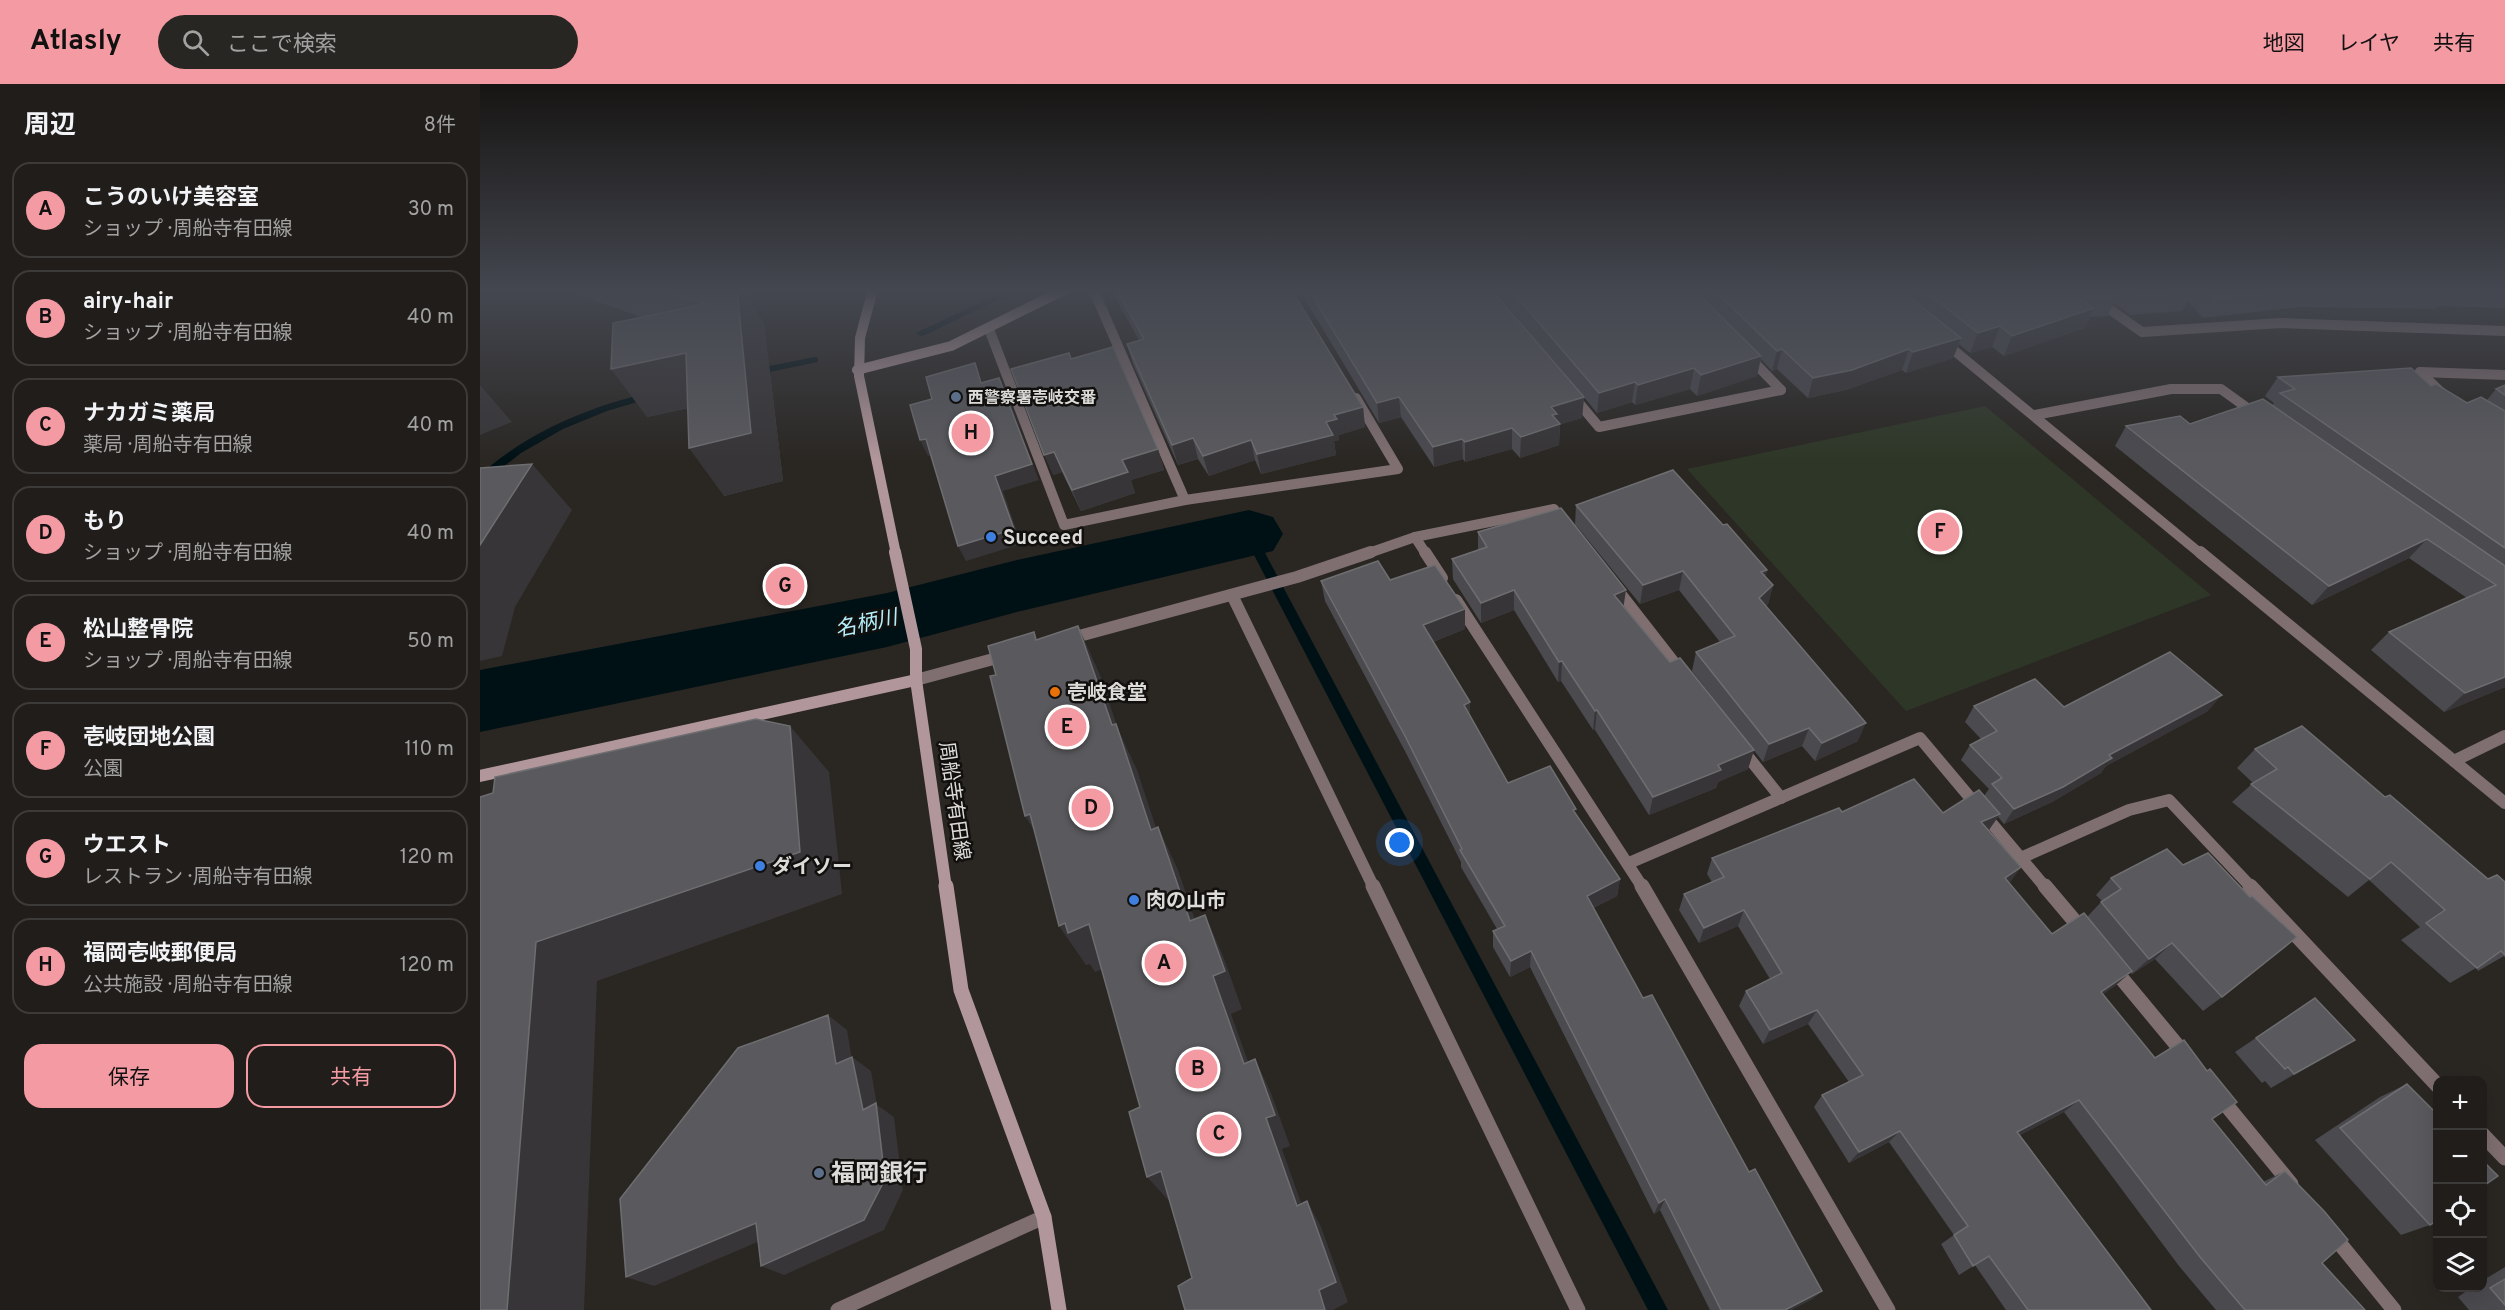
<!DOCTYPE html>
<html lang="ja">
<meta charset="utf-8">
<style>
:root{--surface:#201d1a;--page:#282623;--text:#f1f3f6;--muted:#a2a2a2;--line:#3d3b39;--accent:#f49aa3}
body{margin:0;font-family:Overpass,"Noto Sans JP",sans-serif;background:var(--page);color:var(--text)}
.controls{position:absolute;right:18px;bottom:18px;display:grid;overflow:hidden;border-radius:12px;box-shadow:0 6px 24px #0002}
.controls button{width:54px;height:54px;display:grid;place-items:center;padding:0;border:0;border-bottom:2px solid var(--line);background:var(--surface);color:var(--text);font:30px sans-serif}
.you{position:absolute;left:920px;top:759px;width:21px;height:21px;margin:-15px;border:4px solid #fff;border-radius:50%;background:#1a73e8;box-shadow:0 0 0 9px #1a73e833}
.badge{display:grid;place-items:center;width:39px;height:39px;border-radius:50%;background:var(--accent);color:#111;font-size:20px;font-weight:700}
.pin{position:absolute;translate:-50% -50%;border:3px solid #fff;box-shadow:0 2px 6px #0006}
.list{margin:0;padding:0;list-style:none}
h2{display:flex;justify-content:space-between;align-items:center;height:78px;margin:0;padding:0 24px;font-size:26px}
h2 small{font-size:20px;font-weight:400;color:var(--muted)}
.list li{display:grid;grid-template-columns:39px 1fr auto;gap:18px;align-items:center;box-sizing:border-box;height:96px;margin:0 12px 12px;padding:0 12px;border:2px solid var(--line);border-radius:18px}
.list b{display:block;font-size:22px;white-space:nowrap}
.list p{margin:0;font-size:20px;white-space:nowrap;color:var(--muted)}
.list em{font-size:20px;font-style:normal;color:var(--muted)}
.actions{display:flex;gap:12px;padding:18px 24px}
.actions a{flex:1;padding:14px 0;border:2px solid var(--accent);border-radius:18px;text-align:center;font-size:21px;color:var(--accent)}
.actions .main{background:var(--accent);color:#111}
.icon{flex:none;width:33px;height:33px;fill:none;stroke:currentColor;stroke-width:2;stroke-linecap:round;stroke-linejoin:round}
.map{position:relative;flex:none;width:2025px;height:1226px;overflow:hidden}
header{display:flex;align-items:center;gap:36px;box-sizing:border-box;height:84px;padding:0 30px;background:var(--accent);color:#111}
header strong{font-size:28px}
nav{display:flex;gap:33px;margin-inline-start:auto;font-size:21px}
.search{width:420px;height:54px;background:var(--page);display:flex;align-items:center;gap:15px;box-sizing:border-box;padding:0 21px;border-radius:33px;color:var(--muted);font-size:22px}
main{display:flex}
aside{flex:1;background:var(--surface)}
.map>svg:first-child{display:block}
.green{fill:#2e3727}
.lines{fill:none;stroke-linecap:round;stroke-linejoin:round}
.stream{fill:#001115;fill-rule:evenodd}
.river{fill:#001115;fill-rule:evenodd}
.street-far2{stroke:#7f6f71;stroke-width:10}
.street-far1{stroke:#7f6f71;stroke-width:12}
.street{stroke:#7f6f71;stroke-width:15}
.secondary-far2{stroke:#b1979b;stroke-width:10}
.secondary-far1{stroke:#b1979b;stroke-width:12}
.secondary{stroke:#b1979b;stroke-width:15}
.wall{fill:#4a4a4f}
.shaded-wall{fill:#373537}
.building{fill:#5a5a5e;stroke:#6e6e71;stroke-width:1.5}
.service-dot{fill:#5c6f8a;stroke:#12100e;stroke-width:2}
.shop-dot{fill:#3f7fe0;stroke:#12100e;stroke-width:2}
.food-dot{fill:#e8710a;stroke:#12100e;stroke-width:2}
.labels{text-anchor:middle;stroke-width:5;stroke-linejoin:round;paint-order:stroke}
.far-poi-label{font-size:16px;font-weight:bold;fill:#dddbd8;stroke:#12100e;text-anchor:start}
.poi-label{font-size:20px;font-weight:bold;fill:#dddbd8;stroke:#12100e;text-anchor:start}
.street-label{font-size:20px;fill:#dddbd8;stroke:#12100e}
.water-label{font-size:21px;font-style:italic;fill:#b3eefb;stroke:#12100e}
.near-poi-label{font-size:24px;font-weight:bold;fill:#dddbd8;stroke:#12100e;text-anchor:start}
</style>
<header>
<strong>Atlasly</strong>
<div class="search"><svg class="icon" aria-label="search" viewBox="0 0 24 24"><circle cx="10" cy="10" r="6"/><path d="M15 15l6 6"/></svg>ここで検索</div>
<nav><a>地図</a><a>レイヤ</a><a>共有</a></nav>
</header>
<main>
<aside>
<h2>周辺<small>8件</small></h2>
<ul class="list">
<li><span class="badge">A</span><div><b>こうのいけ美容室</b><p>ショップ · 周船寺有田線</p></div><em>30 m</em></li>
<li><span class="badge">B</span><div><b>airy-hair</b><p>ショップ · 周船寺有田線</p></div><em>40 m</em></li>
<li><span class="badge">C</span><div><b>ナカガミ薬局</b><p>薬局 · 周船寺有田線</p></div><em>40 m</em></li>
<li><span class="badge">D</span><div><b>もり</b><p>ショップ · 周船寺有田線</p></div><em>40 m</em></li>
<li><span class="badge">E</span><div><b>松山整骨院</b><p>ショップ · 周船寺有田線</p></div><em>50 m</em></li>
<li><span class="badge">F</span><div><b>壱岐団地公園</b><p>公園</p></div><em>110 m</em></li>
<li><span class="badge">G</span><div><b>ウエスト</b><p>レストラン · 周船寺有田線</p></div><em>120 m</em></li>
<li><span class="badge">H</span><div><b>福岡壱岐郵便局</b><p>公共施設 · 周船寺有田線</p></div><em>120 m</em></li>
</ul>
<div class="actions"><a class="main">保存</a><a>共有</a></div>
</aside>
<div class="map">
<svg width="2025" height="1226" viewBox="0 0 2025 1226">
<rect width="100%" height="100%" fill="#2a2723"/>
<!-- green -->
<polygon class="green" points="1505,322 1731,511 1426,627 1207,385"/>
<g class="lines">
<!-- stream -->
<g class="stream">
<polygon points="528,205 540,205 445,251 441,252 436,249"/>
<polygon points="334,273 338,274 338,278 274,291 269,288 274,285"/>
<path d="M170,308L174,309V313L127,327L83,345L41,369L0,401V391C49,347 107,324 170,308Z"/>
<polygon points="769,446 775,450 1188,1226 1168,1226 763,450"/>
</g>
<!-- river -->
<polygon class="river" points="769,426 793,433 803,450 793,467 537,528 407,563 0,648 0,586 407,509 537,476"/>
<!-- street-far2 -->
<g class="street-far2">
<polyline points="609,205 614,207 705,416"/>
<polyline points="1601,205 1662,248 1800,239 2025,247"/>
<polyline points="509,245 584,441 705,416 918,385 876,314"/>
<polyline points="1465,259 1721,470"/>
<polyline points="1269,273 1301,306"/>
<polyline points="1940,288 1965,312"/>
<polyline points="1940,288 2025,291"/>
<polyline points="1093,312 1119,343 1301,306"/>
<polyline points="1555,331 1691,305 1741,305 1777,331"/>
<polyline points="935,453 946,470"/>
<polyline points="886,470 935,453 1074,425 1084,438"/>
</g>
<!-- street-far1 -->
<g class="street-far1">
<polyline points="945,468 962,494"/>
<polyline points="1720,468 2025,719"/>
<polyline points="1135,503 1202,589"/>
<polyline points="752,511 894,804"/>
<polyline points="976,516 1163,804"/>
<polyline points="588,555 817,493 891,468"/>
<polyline points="436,596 528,571"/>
<polyline points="1261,664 1301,714"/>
<polyline points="1974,677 2025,652"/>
<polyline points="1543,773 1649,726 1689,716 1772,804"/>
<polyline points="1149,779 1440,654 1566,804"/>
</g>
<!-- street -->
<g class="street">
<polyline points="893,802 1098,1226"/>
<polyline points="1162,802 1408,1226"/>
<polyline points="1565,802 1603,847"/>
<polyline points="1770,802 1958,1002"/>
<polyline points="1633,884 1706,972"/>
<polyline points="1738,1011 1811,1100"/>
<polyline points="2002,1050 2025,1074"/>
<polyline points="1852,1150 1914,1226"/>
<polyline points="358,1226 564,1133"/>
</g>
<!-- secondary-far2 -->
<g class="secondary-far2">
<polyline points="393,205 380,254 379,292 416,470"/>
<polyline points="377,286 471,262 586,205"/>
</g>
<!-- secondary-far1 -->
<g class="secondary-far1">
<polyline points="415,468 436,565 436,596 466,804"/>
<polyline points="0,692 436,596"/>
</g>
<!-- secondary -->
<polyline class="secondary" points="466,802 481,906 564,1133 579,1226"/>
</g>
<!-- wall -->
<g class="wall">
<polygon points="82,205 263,205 284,240 303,397 244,412 208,324 167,333 161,233"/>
<polygon points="632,205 811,205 883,323 885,343 859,351 859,356 854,357 856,371 781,390 775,376 729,392 718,375 698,381 653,280 647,260 659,256 635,213"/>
<polygon points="819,205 1011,205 1102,311 1013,205 2025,205 2025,224 1958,222 1956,225 1820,223 1723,234 1708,217 1702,227 1650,231 1634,219 1627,232 1610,233 1604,244 1524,272 1512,263 1490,269 1479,260 1473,274 1426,289 1422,286 1366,306 1328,314 1297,285 1292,287 1281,275 1277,292 1217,312 1210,305 1155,321 1152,318 1117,329 1104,313 1102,334 1080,340 1079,361 1040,374 1032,365 985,378 983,375 954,383 921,333 899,339"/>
<polygon points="591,275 678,365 684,386 651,396 655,409 601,427 582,388 573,391"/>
<polygon points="1798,293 1951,302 1987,319 2007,316 2016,305 2025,301 2025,603 1964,628 1891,566 1909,548 1987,514 1929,474 1832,521 1635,362 1646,342 1710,340 1792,321 1794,319 1785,312"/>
<polygon points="1096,421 1243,441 1287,486 1285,493 1293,501 1288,520 1286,522 1378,657 1335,677 1322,662 1283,678 1212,587 1216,568 1240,558 1199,506 1160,520 1095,440"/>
<polygon points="998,448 1144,522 1190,578 1274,666 1268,685 1238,698 1236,704 1169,731 1115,646 1113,646 1081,597 1078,598 1034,526 1001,539 973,495 972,475 998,466"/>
<polygon points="910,496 985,545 953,558 990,618 990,631 1028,699 1095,729 1140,795 1137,812 1113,824 1163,914 1269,1088 1342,1207 1332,1215 1311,1226 1230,1226 1180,1126 1174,1130 1050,883 1030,893 1013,863 1013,847 1017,845 981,783 981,778 927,671 845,517 841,497"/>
<polygon points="1494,622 1584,623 1728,627 1626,682 1621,689 1572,718 1524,740 1518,733 1509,746 1529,799 1572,850 1607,833 1622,817 1616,811 1631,794 1742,913 1723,927 1675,875 1652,890 1650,888 1636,901 1623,910 1675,974 1732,1035 1783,1098 1805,1087 1842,1179 1885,1226 1736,1226 1699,1182 1584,1028 1540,1051 1671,1226 1526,1226 1495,1181 1479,1191 1461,1160 1474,1151 1409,1058 1369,1079 1334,1023 1342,1011 1369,998 1328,940 1283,960 1259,922 1266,907 1290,895 1258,842 1219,859 1199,826 1204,810 1232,798 1227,790 1232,774 1362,728 1463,729 1504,712 1509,705 1481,676 1490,661 1501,655 1485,638"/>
<polygon points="1775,665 1905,713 2008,795 2025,798 2025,874 2024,872 1998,887 1996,884 1970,899 1921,856 1940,843 1889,796 1868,813 1752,718 1773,699 1757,684"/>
<polygon points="1835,914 1875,956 1791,1004 1785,997 1782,999 1755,968"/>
<polygon points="1927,1000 1950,1141 1921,1151 1835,1056 1900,1013"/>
<polygon points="2025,1183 2025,1226 1989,1226 1978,1213 1992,1203 2002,1203 2002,1197"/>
</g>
<!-- shaded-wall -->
<g class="shaded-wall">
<polygon points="257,205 263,205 284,240 303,397 244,412 209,364"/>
<polygon points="1614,224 1604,244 1524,272 1532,252"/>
<polygon points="1520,242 1512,263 1490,269 1498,249"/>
<polygon points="1481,254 1473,274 1426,289 1433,268"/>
<polygon points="1302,265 1297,285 1292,287 1297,267"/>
<polygon points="1429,265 1422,286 1366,306 1328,314 1333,294"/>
<polygon points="206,269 238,317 167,333 131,285"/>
<polygon points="1281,272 1277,292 1217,312 1221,291"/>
<polygon points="1214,284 1210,305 1155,321 1158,301"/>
<polygon points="519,294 559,396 523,407 541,460 486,477 478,462 515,392"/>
<polygon points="1155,298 1152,318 1117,329 1119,309"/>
<polygon points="0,301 32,338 0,351"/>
<polygon points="919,313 921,333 899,339 897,319"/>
<polygon points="1104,313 1102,334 1076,342 1080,340 1079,361 1040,374 1041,353 1071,323"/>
<polygon points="883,323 885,343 859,351 859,356 854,357 856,371 781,390 777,370 846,338 854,331"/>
<polygon points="1032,344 1032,365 985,378 985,358"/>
<polygon points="713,354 718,375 698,381 692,361"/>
<polygon points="446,355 454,370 448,372 440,356"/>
<polygon points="982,355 983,375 954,383 953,363"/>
<polygon points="771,356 775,376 729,392 723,372"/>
<polygon points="678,365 684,386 651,396 655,409 601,427 592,406 642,376"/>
<polygon points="574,368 582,388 573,391 564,371"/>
<polygon points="52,380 92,426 35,523 22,572 0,577 0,461"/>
<polygon points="1947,455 1929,474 1832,521 1849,502"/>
<polygon points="1287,486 1282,505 1281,488"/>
<polygon points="1203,487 1199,506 1160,520 1163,501"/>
<polygon points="1293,501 1288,520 1273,533 1279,514"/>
<polygon points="1034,506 1034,526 1001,539 1001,519"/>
<polygon points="1146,506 1143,526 1134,511"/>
<polygon points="985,525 985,545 945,561 943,541"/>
<polygon points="598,542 620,591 638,645 657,686 691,789 671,746 632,641"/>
<polygon points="1082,577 1081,597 1078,598 1079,578"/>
<polygon points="2025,593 2025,603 1964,628 1985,609"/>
<polygon points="1742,611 1728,627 1626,682 1621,689 1572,718 1524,740 1534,725 1629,671"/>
<polygon points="990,618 990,637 984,621"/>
<polygon points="1117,626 1115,646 1113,646 1115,627"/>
<polygon points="1386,639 1378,657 1335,677 1342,659"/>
<polygon points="310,642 349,688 362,810 117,897 104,1226 27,1226 56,858"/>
<polygon points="1329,644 1322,662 1283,678 1289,660"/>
<polygon points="1274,666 1268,685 1238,698 1236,704 1169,731 1173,713 1238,681"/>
<polygon points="550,730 573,776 545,732"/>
<polygon points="1520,730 1508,747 1501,738"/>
<polygon points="678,743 698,786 729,877 710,837"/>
<polygon points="1541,783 1529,800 1525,794"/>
<polygon points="1140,795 1137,812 1104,828 1107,812"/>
<polygon points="1264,826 1258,842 1219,859 1224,844"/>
<polygon points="725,831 743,872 762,925 751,930 781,1014 764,980 733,892"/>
<polygon points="585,839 609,840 635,880 615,888 610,880 606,881 579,842"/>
<polygon points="1692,859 1675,875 1652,890 1669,875"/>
<polygon points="1051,867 1050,883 1030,893 1031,877"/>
<polygon points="1652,887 1636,901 1606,922 1621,908"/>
<polygon points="1337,926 1328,940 1283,960 1290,946"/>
<polygon points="348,931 367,946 375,994 356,980"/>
<polygon points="1875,956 1851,970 1791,1004 1814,990"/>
<polygon points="372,973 391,987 397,1021 414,1033 423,1106 404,1146 304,1191 281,1182 383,1026"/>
<polygon points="775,975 791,1009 810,1062 802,1065 831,1147 817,1122 786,1034"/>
<polygon points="1599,1016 1584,1028 1523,1060 1537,1048"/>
<polygon points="1420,1047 1409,1058 1369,1079 1379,1068"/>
<polygon points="681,1087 692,1120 667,1093"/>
<polygon points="1185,1115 1180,1126 1174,1130 1179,1119"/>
<polygon points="827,1117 841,1143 868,1218 853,1226 845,1226 839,1206"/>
<polygon points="276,1139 299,1149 174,1202 146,1193"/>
<polygon points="1342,1207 1332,1215 1311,1226 1305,1226"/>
</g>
<!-- building -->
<g class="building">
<polygon points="181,205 257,205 271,349 209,364 206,269 131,285 133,239 225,220"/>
<polygon points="636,205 811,205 883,323 854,331 857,335 846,338 853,351 777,370 771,356 723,372 713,354 692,361 647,260 664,255"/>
<polygon points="828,205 1011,205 1104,313 1071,323 1077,330 1072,331 1080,340 1041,353 1032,344 985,358 982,355 953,363 919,313 897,319"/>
<polygon points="1030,205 1213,205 1281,272 1221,291 1214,284 1158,301 1155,298 1119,309"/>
<polygon points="1233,205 1419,205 1481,254 1433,268 1429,265 1372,286 1333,294 1302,265 1297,267"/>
<polygon points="1442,205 1627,205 1637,212 1599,215 1614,224 1532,252 1520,242 1498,249"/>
<polygon points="1652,205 1711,205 1713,207 1660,211"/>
<polygon points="1726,205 1816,205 1734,214"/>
<polygon points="633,263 678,365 642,376 648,388 592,406 574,368 564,371 531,285 589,269 591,275"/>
<polygon points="495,279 501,299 519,294 552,380 515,392 534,445 478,462 446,355 440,356 430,321 452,315 446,293"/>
<polygon points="1931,284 1951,302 1956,300 1987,319 2001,313 2025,327 2025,464 1800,309 1815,305 1798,293"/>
<polygon points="2025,301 2025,311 2016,305"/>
<polygon points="1783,315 2025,482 2025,593 1985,609 1909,548 2016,501 1947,455 1849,502 1646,342 1700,332 1710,340"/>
<polygon points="52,380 0,461 0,384"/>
<polygon points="1193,386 1243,441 1247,440 1287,486 1281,488 1293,501 1279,514 1386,639 1342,659 1329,644 1289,660 1216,568 1255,552 1203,487 1163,501 1096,421"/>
<polygon points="1081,424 1146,506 1134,511 1190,578 1200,574 1274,666 1238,681 1241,686 1173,713 1117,626 1115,627 1082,577 1079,578 1034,506 1001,519 972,475 1007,463 998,448"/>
<polygon points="898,477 910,496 955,481 985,525 943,541 990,618 984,621 1028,699 1070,682 1096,725 1093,726 1140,795 1107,812 1163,914 1172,911 1269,1088 1275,1085 1342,1207 1305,1226 1241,1226 1185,1115 1179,1119 1051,867 1031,877 1013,847 1025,842 980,766 982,765 925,652 841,497"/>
<polygon points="598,542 632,641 636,640 671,746 678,743 710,837 725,831 745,887 733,892 764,980 775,975 795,1031 786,1034 817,1122 827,1117 856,1198 839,1206 845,1226 705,1226 698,1202 712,1194 681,1087 667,1093 649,1028 660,1023 609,840 588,849 585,839 579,842 550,730 545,732 510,592 516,591 508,562 554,548 556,556"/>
<polygon points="1690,568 1742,611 1629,671 1632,674 1583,703 1534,725 1512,700 1522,694 1490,661 1517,647 1494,622 1555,595 1584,623"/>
<polygon points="276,635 310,642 320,768 56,858 27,1226 0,1226 0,713 13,709 15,693"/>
<polygon points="1822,642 1905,713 1910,711 2008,795 2017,791 2025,798 2025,871 2021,867 1997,884 1946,839 1965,826 1911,778 1890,795 1771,700 1797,685 1775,665"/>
<polygon points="1434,695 1463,729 1499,706 1520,730 1501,738 1541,783 1525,794 1572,850 1604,829 1652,887 1621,908 1675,974 1704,956 1727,987 1730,985 1757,1018 1732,1035 1786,1101 1805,1087 1844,1127 1868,1156 1842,1179 1885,1226 1765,1226 1720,1173 1599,1016 1537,1048 1671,1226 1548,1226 1509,1172 1493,1182 1474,1151 1488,1142 1420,1047 1379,1068 1342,1011 1383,991 1337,926 1290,946 1266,907 1302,889 1264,826 1224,844 1204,810 1244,793 1232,774 1359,724 1362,728"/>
<polygon points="1687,765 1703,781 1728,769 1770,813 1772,812 1817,853 1742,913 1692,859 1669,875 1621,818 1641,805 1631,794"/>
<polygon points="1835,914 1875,956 1814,990 1808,983 1805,985 1776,954"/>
<polygon points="348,931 356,980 372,973 383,1026 396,1019 405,1095 384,1136 281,1182 276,1139 146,1193 140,1115 258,964"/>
<polygon points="1927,1000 1958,1031 1958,1136 1950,1141 1860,1044"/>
<polygon points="2002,1076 2018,1092 2002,1103"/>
<polygon points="2025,1195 2025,1221 2010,1204"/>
</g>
<!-- sky -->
<linearGradient id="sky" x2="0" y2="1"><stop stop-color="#171513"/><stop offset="0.55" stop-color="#444750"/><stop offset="1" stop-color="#444750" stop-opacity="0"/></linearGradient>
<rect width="2025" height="376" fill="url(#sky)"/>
<!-- markers -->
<g class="service-dot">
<circle cx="476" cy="313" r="6"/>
<circle cx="339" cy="1089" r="6"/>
</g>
<g class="shop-dot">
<circle cx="511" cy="453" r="6"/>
<circle cx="280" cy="782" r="6"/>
<circle cx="654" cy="816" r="6"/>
</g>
<circle class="food-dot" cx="575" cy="608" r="6"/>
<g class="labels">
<!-- far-poi labels -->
<g class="far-poi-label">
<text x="488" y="319">西警察署壱岐交番</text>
</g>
<!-- poi labels -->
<g class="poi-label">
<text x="523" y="460">Succeed</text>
<text x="587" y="615">壱岐食堂</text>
<text x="292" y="789">ダイソー</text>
<text x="666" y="823">肉の山市</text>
</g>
<!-- street labels -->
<g class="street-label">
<text transform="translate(475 717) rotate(82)" y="7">周船寺有田線</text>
</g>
<!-- water labels -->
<g class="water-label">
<text transform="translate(386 539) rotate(-12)" y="7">名柄川</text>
</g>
<!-- near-poi labels -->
<g class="near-poi-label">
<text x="351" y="1097">福岡銀行</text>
</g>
</g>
</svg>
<div class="controls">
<button>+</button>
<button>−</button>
<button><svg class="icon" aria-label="locate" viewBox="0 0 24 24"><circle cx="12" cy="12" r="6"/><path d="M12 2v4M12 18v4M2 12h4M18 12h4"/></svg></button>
<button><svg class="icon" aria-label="layers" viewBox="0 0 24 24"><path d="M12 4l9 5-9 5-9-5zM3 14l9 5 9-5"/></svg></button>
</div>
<div class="you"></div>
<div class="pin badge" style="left:684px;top:879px">A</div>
<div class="pin badge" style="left:718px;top:985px">B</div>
<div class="pin badge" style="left:739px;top:1050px">C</div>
<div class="pin badge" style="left:611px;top:724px">D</div>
<div class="pin badge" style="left:587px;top:643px">E</div>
<div class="pin badge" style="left:1460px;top:448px">F</div>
<div class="pin badge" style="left:305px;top:502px">G</div>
<div class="pin badge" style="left:491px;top:349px">H</div>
</div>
</main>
